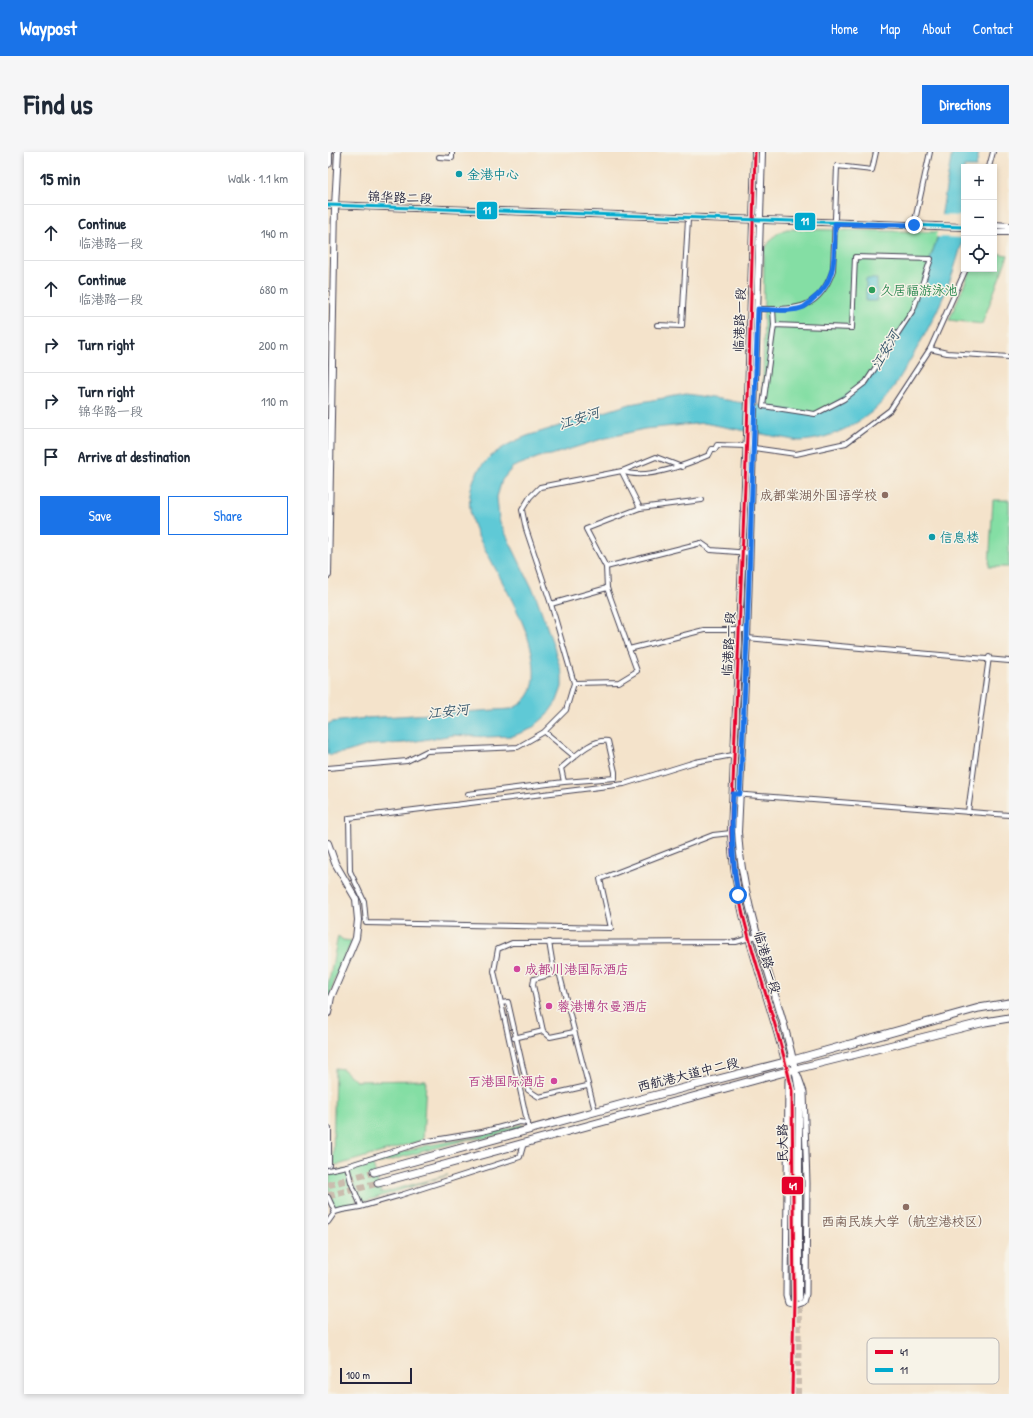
<!DOCTYPE html>
<meta charset="utf-8">
<style>
:root{--surface:#fff;--page:#f6f6f7;--text:#1f2937;--muted:#747a83;--line:#e0e1e3;--accent:#1a73e8}
body{margin:0;font-family:"Patrick Hand","LXGW WenKai TC",sans-serif;background:var(--page);color:var(--text)}
.controls{position:absolute;right:12px;top:12px;display:grid;overflow:hidden;border-radius:0px;box-shadow:0 2px 6px #0003}
.controls button{width:36px;height:36px;display:grid;place-items:center;padding:0;border:0;border-bottom:1px solid var(--line);background:var(--surface);color:var(--text);font:20px sans-serif}
.scale{position:absolute;left:12px;bottom:10px;width:72px;box-sizing:border-box;padding-left:4px;border:2px solid #22223b;border-top:0;font-size:11px;line-height:14px;white-space:nowrap;color:#22223b;-webkit-text-stroke:3px #f7f3e8;paint-order:stroke}
.stop{position:absolute;width:12px;height:12px;margin:-9px;border:3px solid #1a73e8;border-radius:50%;background:#fff}
.stop.end{background:#1a73e8;border-color:#fff;box-shadow:0 1px 4px #0008}
.list{margin:0;padding:0;list-style:none}
h2{display:flex;justify-content:space-between;align-items:center;height:52px;margin:0;padding:0 16px;font-size:17px}
h2 small{font-size:13px;font-weight:400;color:var(--muted)}
.list li{display:grid;grid-template-columns:26px 1fr auto;gap:12px;align-items:center;box-sizing:border-box;height:56px;padding:0 16px;border-top:1px solid var(--line)}
.list b{display:block;font-size:15px;white-space:nowrap}
.list p{margin:0;font-size:13px;white-space:nowrap;color:var(--muted)}
.list em{font-size:13px;font-style:normal;color:var(--muted)}
.actions{display:flex;gap:8px;padding:12px 16px}
.actions a{flex:1;padding:9px 0;border:1px solid var(--accent);border-radius:0px;text-align:center;font-size:14px;color:var(--accent)}
.actions .main{background:var(--accent);color:#fff}
.icon{flex:none;width:22px;height:22px;fill:none;stroke:currentColor;stroke-width:2;stroke-linecap:round;stroke-linejoin:round}
.map{position:relative;flex:none;width:681px;height:1242px;overflow:hidden;border-radius:0px}
header{display:flex;align-items:center;gap:24px;box-sizing:border-box;height:56px;padding:0 20px;background:var(--accent);color:#fff}
header strong{font-size:19px}
nav{display:flex;gap:22px;margin-inline-start:auto;font-size:14px}
.intro{display:flex;align-items:center;justify-content:space-between;box-sizing:border-box;height:96px;padding:0 24px}
h1{margin:0;font-size:28px}
.button{padding:10px 18px;border-radius:0px;background:var(--accent);color:#fff;font-size:14px;font-weight:700}
main{display:flex;gap:24px;padding:0 24px}
aside{flex:1;background:var(--surface);border-radius:0px;box-shadow:0 2px 6px #0003}
.map>svg:first-child{display:block}
.green{fill:#84dea4;stroke:#538070}
.water{fill:#5ec9d6;stroke:#407688}
.pier{fill:#f4e3cb}
.lines{fill:none;stroke-linecap:round;stroke-linejoin:round}
.secondary-tunnel{stroke:#cabcae;stroke-width:6;stroke-dasharray:6 3;stroke-linecap:butt}
.primary-tunnel{stroke:#cabcae;stroke-width:7;stroke-dasharray:7 3.5;stroke-linecap:butt}
.minor-casing{stroke:#423f51;stroke-width:6}
.tertiary-casing{stroke:#423f51;stroke-width:7}
.secondary-casing{stroke:#423f51;stroke-width:8}
.primary-casing{stroke:#423f51;stroke-width:9}
.motorway-casing{stroke:#423f51;stroke-width:10}
.minor{stroke:#fff;stroke-width:4}
.tertiary{stroke:#fff;stroke-width:5}
.secondary{stroke:#fff;stroke-width:6}
.primary{stroke:#fff;stroke-width:7}
.motorway{stroke:#fff;stroke-width:8}
.bus-1-casing{stroke:#f7f3e8;stroke-width:6}
.bus-2-casing{stroke:#f7f3e8;stroke-width:6}
.bus-1{stroke:#e4002b;stroke-width:3}
.bus-2{stroke:#00a9ce;stroke-width:3}
.route{stroke:#1a73e8;stroke-width:5}
.culture-dot{fill:#0f9aa8;stroke:#f7f3e8;stroke-width:1.5}
.leisure-dot{fill:#2e9e5b;stroke:#f7f3e8;stroke-width:1.5}
.education-dot{fill:#8d6e63;stroke:#f7f3e8;stroke-width:1.5}
.hotel-dot{fill:#d1479c;stroke:#f7f3e8;stroke-width:1.5}
.labels{text-anchor:middle;stroke-width:3;stroke-linejoin:round;paint-order:stroke}
.culture-label{font-size:13px;fill:#0d838f;stroke:#f7f3e8;text-anchor:start}
.street-label{font-size:13px;fill:#22223b;stroke:#f7f3e8}
.leisure-label{font-size:13px;fill:#27864d;stroke:#f7f3e8;text-anchor:start}
.education-label{font-size:13px;fill:#785e54;stroke:#f7f3e8;text-anchor:end}
.hotel-label{font-size:13px;fill:#b23c85;stroke:#f7f3e8;text-anchor:start}
.water-label{font-size:14px;font-style:italic;fill:#34546a;stroke:#f7f3e8}
.key{fill:#f7f3e8;stroke:#b7b4b4;stroke-width:1}
.key-label{font-size:11px;fill:#22223b}
.line-badge{stroke:#f7f3e8;stroke-width:1.5}
.badge-label{font-size:11px;text-anchor:middle;font-weight:bold;fill:#fff}
</style>
<header>
<strong>Waypost</strong>
<nav><a>Home</a><a>Map</a><a>About</a><a>Contact</a></nav>
</header>
<div class="intro"><h1>Find us</h1><a class="button">Directions</a></div>
<main>
<aside>
<h2>15 min<small>Walk · 1.1 km</small></h2>
<ul class="list">
<li><svg class="icon" aria-label="ahead" viewBox="0 0 24 24"><path d="M12 20V5M6 11l6-6 6 6"/></svg><div><b>Continue</b><p>临港路一段</p></div><em>140 m</em></li>
<li><svg class="icon" aria-label="ahead" viewBox="0 0 24 24"><path d="M12 20V5M6 11l6-6 6 6"/></svg><div><b>Continue</b><p>临港路一段</p></div><em>680 m</em></li>
<li><svg class="icon" aria-label="right" viewBox="0 0 24 24"><path d="M7 20v-9h11M14 6l5 5-5 5"/></svg><div><b>Turn right</b></div><em>200 m</em></li>
<li><svg class="icon" aria-label="right" viewBox="0 0 24 24"><path d="M7 20v-9h11M14 6l5 5-5 5"/></svg><div><b>Turn right</b><p>锦华路一段</p></div><em>110 m</em></li>
<li><svg class="icon" aria-label="arrive" viewBox="0 0 24 24"><path d="M6 21V4h12l-3 4 3 4H6"/></svg><div><b>Arrive at destination</b></div></li>
</ul>
<div class="actions"><a class="main">Save</a><a>Share</a></div>
</aside>
<div class="map">
<svg width="681" height="1242" viewBox="0 0 681 1242">
<rect width="100%" height="100%" fill="#f7f3e8"/>
<filter id="ink" filterUnits="userSpaceOnUse"><feTurbulence type="fractalNoise" baseFrequency=".025" numOctaves="2"/><feDisplacementMap in="SourceGraphic" scale="8" xChannelSelector="R" yChannelSelector="G"/><feConvolveMatrix kernelMatrix="1 2 1 2 8 2 1 2 1" color-interpolation-filters="sRGB"/></filter>
<filter id="wash" filterUnits="userSpaceOnUse"><feTurbulence type="fractalNoise" baseFrequency=".012" numOctaves="4" result="noise"/><feDisplacementMap in="SourceGraphic" scale="16" xChannelSelector="R" yChannelSelector="G"/><feGaussianBlur stdDeviation="0.9" result="paint"/><feColorMatrix in="noise" values="0 0 0 0 0 0 0 0 0 0 0 0 0 0 0 0 0 1.4 0 .05"/><feComposite in="paint" operator="in"/></filter>
<g filter="url(#wash)">
<rect width="100%" height="100%" fill="#f4e3cb"/>
<!-- green -->
<g class="green">
<path d="M459,77L611,80L585,158L538,230L516,247L487,262L435,254L436,99C441,89 448,80 459,77Z"/>
<polygon points="666,101 680,103 654,172 621,168 643,117 666,117"/>
<polygon points="665,348 681,348 681,415 661,415"/>
<polygon points="10,784 15,788 24,789 7,827 0,850 0,834"/>
<polygon points="7,916 15,917 28,929 98,928 95,988 10,1013 5,1012"/>
<polygon points="192,973 195,973 194,975 158,986 141,987 45,1013 53,1041 120,1023 38,1049 33,1049 28,1040 21,1018 25,1015 96,994 147,985"/>
<path d="M14,1018H17L29,1049L24,1054L8,1056C0,1046 0,1032 3,1020Z"/>
</g>
<!-- water -->
<g class="water">
<path d="M624,0H651L648,15H636C636,36 639,64 635,85C625,130 605,170 581,210C571,227 561,245 545,259C524,276 498,288 471,289L376,271L316,277L274,287L223,303L214,304L185,315L174,328L169,345L171,368L208,444L225,492L234,522V535L229,549L219,563L203,577L185,584L158,585L126,583L76,591L41,593L19,600L0,603V572L4,570L38,566L183,557C197,551 205,542 206,526C208,489 185,450 168,418C160,401 149,386 144,369C133,324 160,299 199,284L302,252L358,242L487,262L498,257L538,230L585,158L610,84Z"/>
<rect x="538" y="127" width="11" height="22"/>
</g>
<!-- pier -->
<polygon class="pier" points="611,63 636,64 635,86 608,85"/>
</g>
<g filter="url(#ink)">
<g class="lines">
<!-- secondary-tunnel -->
<g class="secondary-tunnel">
<polyline points="464,1242 466,1147"/>
<polyline points="470,1242 471,1146"/>
</g>
<!-- primary-tunnel -->
<g class="primary-tunnel">
<polyline points="0,1033 46,1020"/>
<polyline points="0,1044 50,1031"/>
</g>
<!-- minor casing -->
<g class="minor-casing">
<g id="minor">
<polyline points="111,5 124,6 124,0"/>
<polyline points="661,15 665,0"/>
<polyline points="586,73 602,0"/>
<path d="M430,157C468,157 491,159 505,118L509,14L544,18L548,0"/>
<polyline points="445,157 446,173 435,254 487,262 516,247 538,230 585,158 603,107 527,105 524,176 446,173"/>
<polyline points="329,173 354,174 360,67"/>
<polyline points="602,197 619,201 681,205"/>
<polyline points="426,296 468,302 518,291 562,258 602,197 638,117"/>
<path d="M294,319C316,329 360,312 381,303L384,297H387L389,293L418,294"/>
<polyline points="294,320 312,356"/>
<polyline points="278,415 373,391 383,398 422,401"/>
<polyline points="223,452 279,436"/>
<polyline points="419,486 681,509"/>
<polyline points="301,497 376,478 419,478"/>
<polyline points="246,531 291,530 309,519 279,436 278,415 258,377 312,356 374,348"/>
<polyline points="217,580 247,605"/>
<polyline points="0,616 79,609 99,599 190,595 216,580 238,558 246,531 223,452 198,377 194,358 202,345 212,335 294,319 328,305 354,315"/>
<path d="M140,642L236,630L233,616C247,605 262,587 280,589L287,620V626L236,630"/>
<polyline points="405,642 681,663"/>
<polyline points="640,660 661,505"/>
<polyline points="403,681 385,683 272,727 283,776 38,771 36,749 22,719 21,666 296,632 367,610 405,603"/>
<polyline points="221,790 225,814 231,820 267,959"/>
<polyline points="173,851 180,850 200,938 211,945 259,934"/>
<polyline points="215,879 205,833 206,827 231,820"/>
<polyline points="186,886 215,879 222,885 246,880"/>
<polyline points="201,978 166,819 170,797 184,791 408,790 429,784"/>
<polyline points="19,1014 23,1030 33,1054"/>
<polyline points="0,1018 19,1014 95,990 154,980 191,970 200,971"/>
<polyline points="0,1045 7,1060"/>
<polyline points="0,1070 7,1060 14,1058 32,1055 73,1043 192,1005 196,991"/>
</g>
</g>
<!-- tertiary casing -->
<g class="tertiary-casing">
<polyline id="tertiary" points="460,928 458,1143 460,1150 467,1152 476,1149 478,1142 479,1031 476,940 470,923"/>
</g>
<!-- secondary casing -->
<g class="secondary-casing">
<g id="secondary">
<path d="M427,0L419,283L403,681C406,770 447,853 464,939L466,1145"/>
<path d="M434,0L419,486L410,680C415,770 457,851 471,939V1145"/>
<polyline points="0,53 636,75"/>
<polyline points="666,73 681,74"/>
<polyline points="666,80 681,80"/>
<polyline points="0,423 7,54 10,0"/>
<polyline points="0,691 7,711 28,747 30,768 28,786 3,845 0,861"/>
<polyline points="0,977 0,1012"/>
</g>
</g>
<!-- primary casing -->
<g class="primary-casing">
<g id="primary">
<polyline points="46,1020 317,946 465,908 651,856 681,851"/>
<polyline points="50,1031 460,919 657,870 681,866"/>
</g>
</g>
<!-- motorway casing -->
<g class="motorway-casing">
<polyline id="motorway" points="0,11 0,0"/>
</g>
<!-- minor -->
<use href="#minor" class="minor"/>
<!-- tertiary -->
<use href="#tertiary" class="tertiary"/>
<!-- secondary -->
<use href="#secondary" class="secondary"/>
<!-- primary -->
<use href="#primary" class="primary"/>
<!-- motorway -->
<use href="#motorway" class="motorway"/>
<!-- bus-1 casing -->
<g class="bus-1-casing">
<path id="bus-1" d="M427,0L419,283L403,681C406,770 447,853 464,939L466,1145L464,1242"/>
</g>
<!-- bus-2 casing -->
<g class="bus-2-casing">
<polyline id="bus-2" points="0,53 636,75"/>
</g>
<!-- bus-1 -->
<use href="#bus-1" class="bus-1"/>
<!-- bus-2 -->
<use href="#bus-2" class="bus-2"/>
</g>
</g>
<g class="lines" filter="url(#ink)">
<!-- route -->
<path class="route" d="M410,743C404,709 403,677 405,642H412L419,486L430,157C444,157 462,161 476,155C479,153 482,150 485,147C510,129 506,100 507,72L586,73"/>
</g>
<!-- markers -->
<g class="culture-dot">
<circle cx="131" cy="22" r="4"/>
<circle cx="604" cy="385" r="4"/>
</g>
<circle class="leisure-dot" cx="544" cy="138" r="4"/>
<g class="education-dot">
<circle cx="557" cy="343" r="4"/>
<circle cx="578" cy="1055" r="4"/>
</g>
<g class="hotel-dot">
<circle cx="189" cy="817" r="4"/>
<circle cx="221" cy="854" r="4"/>
<circle cx="226" cy="929" r="4"/>
</g>
<g class="labels">
<!-- culture labels -->
<g class="culture-label">
<text x="139" y="27">金港中心</text>
<text x="612" y="390">信息楼</text>
</g>
<!-- street labels -->
<g class="street-label">
<text transform="translate(72 45) rotate(2)" y="5">锦华路二段</text>
<text transform="translate(411 168) rotate(-88)" y="5">临港路一段</text>
<text transform="translate(400 492) rotate(-87)" y="5">临港路一段</text>
<text transform="translate(440 810) rotate(74)" y="5">临港路一段</text>
<text transform="translate(360 922) rotate(-14)" y="5">西航港大道中二段</text>
<text transform="translate(454 991) rotate(-91)" y="5">民大路</text>
</g>
<!-- leisure labels -->
<g class="leisure-label">
<text x="552" y="143">久居福游泳池</text>
</g>
<!-- education labels -->
<g class="education-label">
<text x="549" y="348">成都棠湖外国语学校</text>
<text x="578" y="1074" text-anchor="middle">西南民族大学（航空港校区）</text>
</g>
<!-- hotel labels -->
<g class="hotel-label">
<text x="197" y="822">成都川港国际酒店</text>
<text x="229" y="859">蓉港博尔曼酒店</text>
<text x="218" y="934" text-anchor="end">百港国际酒店</text>
</g>
<!-- water labels -->
<g class="water-label">
<text transform="translate(557 198) rotate(-60)" y="5">江安河</text>
<text transform="translate(251 266) rotate(-18)" y="5">江安河</text>
<text transform="translate(120 559) rotate(-6)" y="5">江安河</text>
</g>
</g>
<!-- legend -->
<rect x="539" y="1186" width="132" height="46" rx="6" class="key"/>
<rect x="547" y="1198" width="18" height="4" fill="#e4002b"/>
<rect x="547" y="1216" width="18" height="4" fill="#00a9ce"/>
<g class="key-label">
<text x="572" y="1204">41</text>
<text x="572" y="1222">11</text>
</g>
<g class="line-badge">
<rect x="148" y="49" width="22" height="19" rx="4" fill="#00a9ce"/>
<rect x="466" y="60" width="22" height="19" rx="4" fill="#00a9ce"/>
<rect x="453" y="1024" width="23" height="19" rx="4" fill="#e4002b"/>
</g>
<g class="badge-label">
<text x="159" y="62">11</text>
<text x="477" y="73">11</text>
<text x="465" y="1038">41</text>
</g>
</svg>
<div class="controls">
<button>+</button>
<button>−</button>
<button><svg class="icon" aria-label="locate" viewBox="0 0 24 24"><circle cx="12" cy="12" r="6"/><path d="M12 2v4M12 18v4M2 12h4M18 12h4"/></svg></button>
</div>
<div class="scale">100 m</div>
<div class="stop" style="left:410px;top:743px"></div>
<div class="stop end" style="left:586px;top:73px"></div>
</div>
</main>
